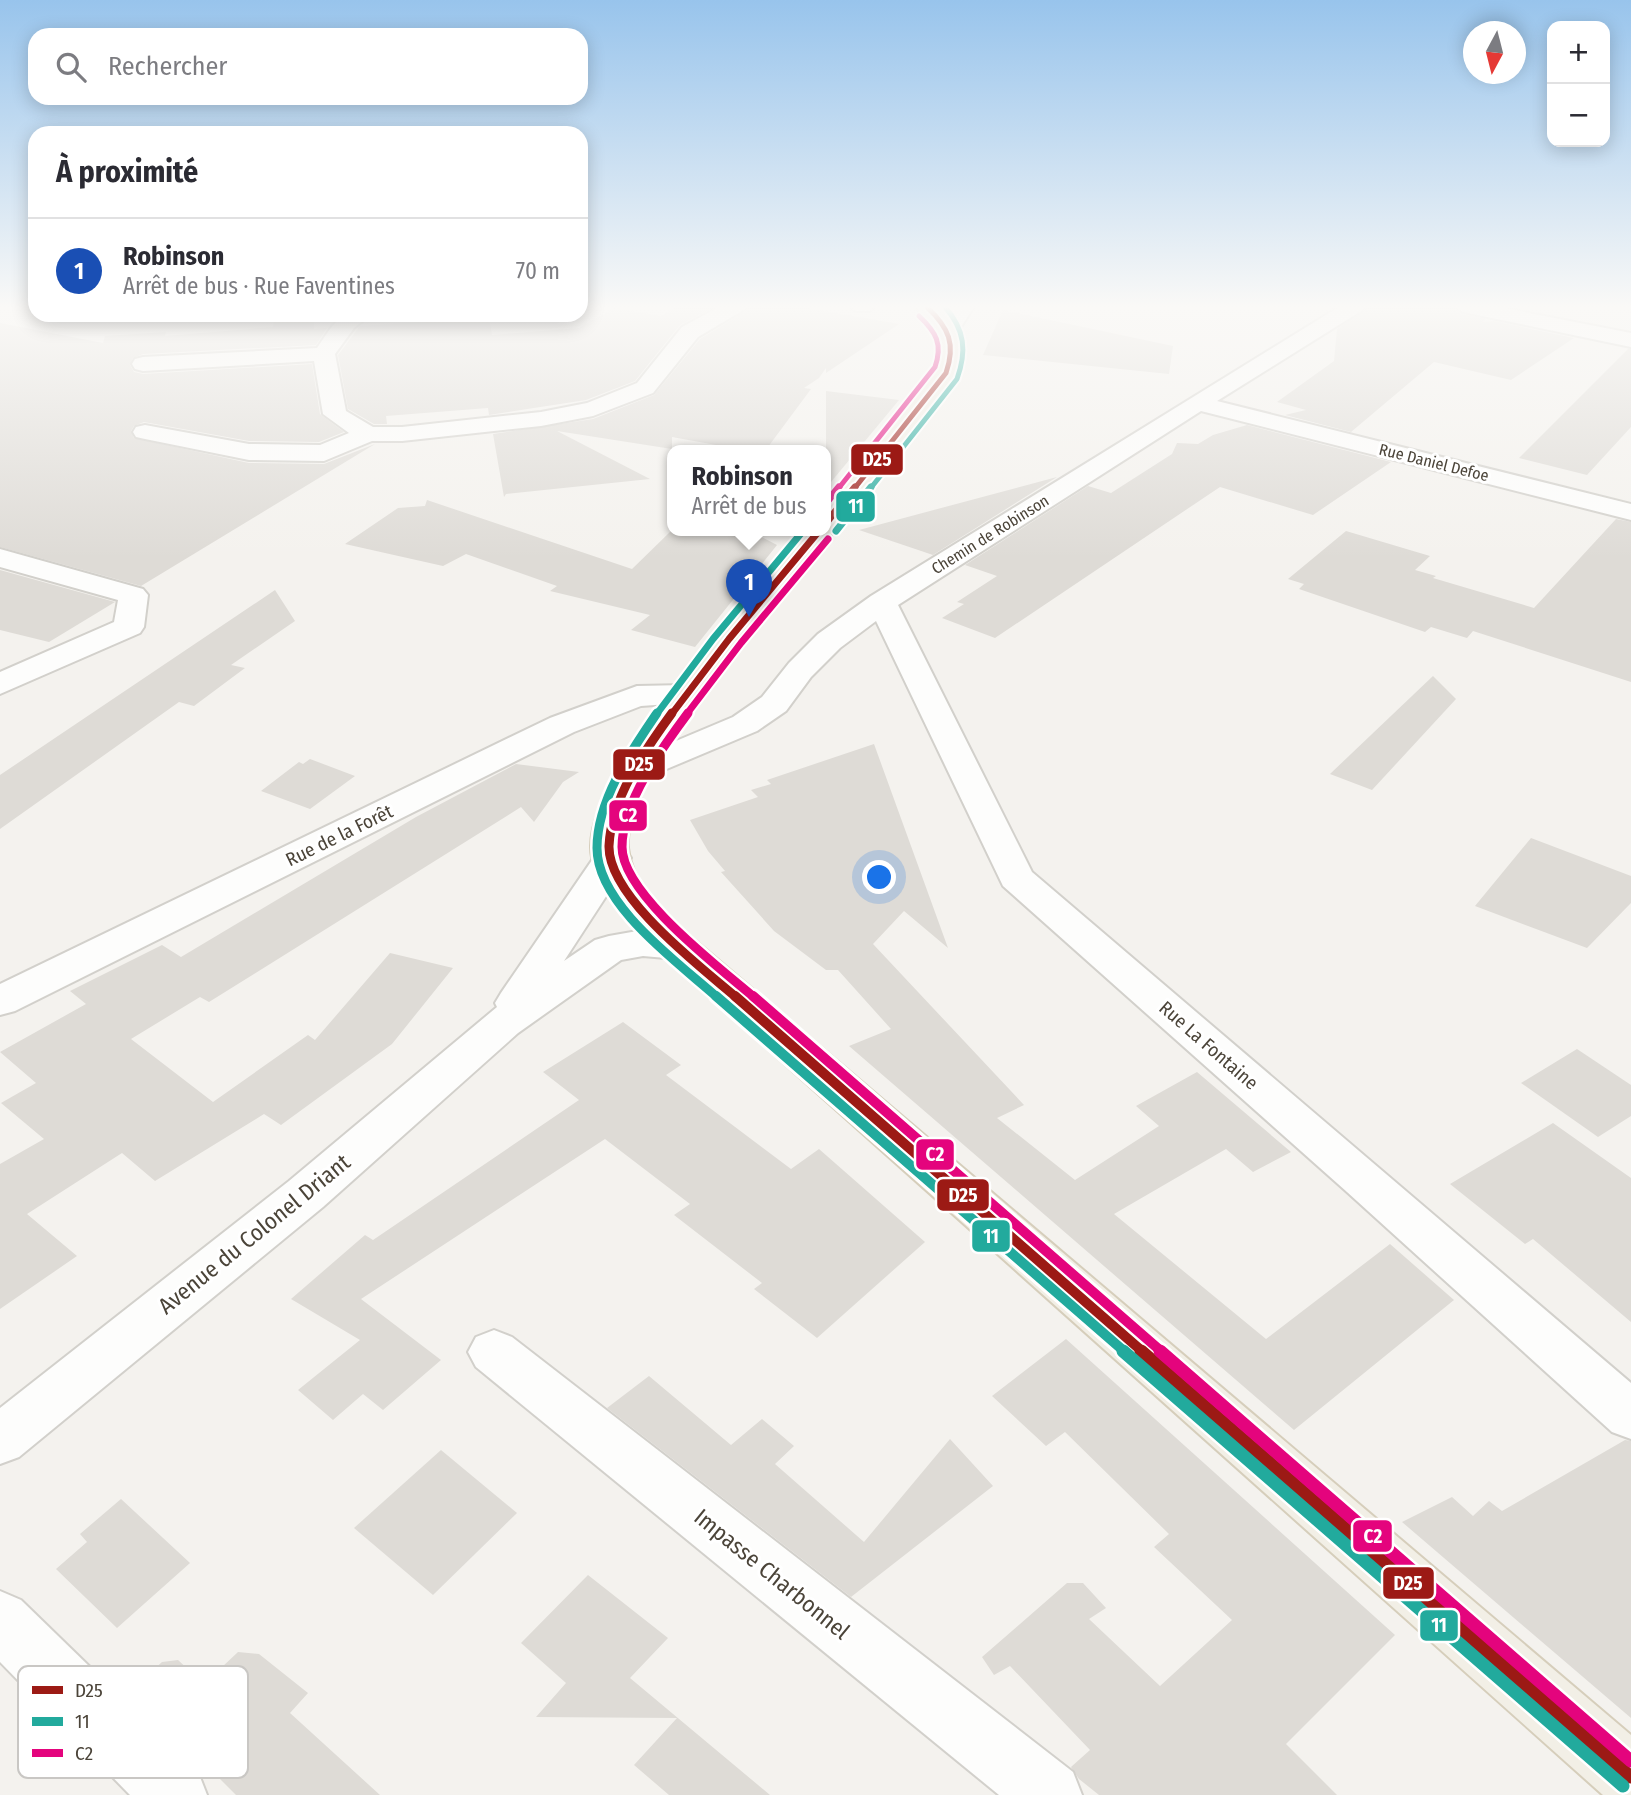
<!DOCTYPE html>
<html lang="fr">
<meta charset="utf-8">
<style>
:root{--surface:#fff;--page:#f7f7f7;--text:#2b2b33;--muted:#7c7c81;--line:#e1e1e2;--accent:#111827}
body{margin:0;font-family:"Fira Sans Condensed",sans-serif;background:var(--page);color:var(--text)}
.controls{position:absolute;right:21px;top:21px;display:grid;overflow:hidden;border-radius:14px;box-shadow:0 4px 18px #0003}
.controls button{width:63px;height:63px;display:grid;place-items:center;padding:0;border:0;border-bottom:2px solid var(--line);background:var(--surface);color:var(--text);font:35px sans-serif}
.compass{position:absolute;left:1463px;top:21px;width:63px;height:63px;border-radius:50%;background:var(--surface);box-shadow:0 4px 18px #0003;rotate:187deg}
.you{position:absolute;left:880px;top:878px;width:24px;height:24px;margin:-18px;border:5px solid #fff;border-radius:50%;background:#1a73e8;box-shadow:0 0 0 10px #1a73e833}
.badge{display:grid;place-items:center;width:46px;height:46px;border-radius:50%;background:var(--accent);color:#fff;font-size:23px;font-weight:700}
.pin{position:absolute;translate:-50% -58px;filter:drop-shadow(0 2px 4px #0008)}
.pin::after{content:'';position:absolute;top:37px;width:24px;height:21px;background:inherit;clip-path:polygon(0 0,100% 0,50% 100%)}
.popup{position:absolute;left:667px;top:445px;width:164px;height:91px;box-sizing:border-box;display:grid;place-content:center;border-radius:14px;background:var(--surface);filter:drop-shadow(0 2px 5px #0005);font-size:23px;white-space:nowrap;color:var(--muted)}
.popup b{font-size:26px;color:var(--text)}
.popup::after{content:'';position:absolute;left:50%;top:100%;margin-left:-14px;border:14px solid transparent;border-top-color:var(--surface)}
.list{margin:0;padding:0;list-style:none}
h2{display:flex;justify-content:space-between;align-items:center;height:91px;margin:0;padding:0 28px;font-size:30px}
h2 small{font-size:23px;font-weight:400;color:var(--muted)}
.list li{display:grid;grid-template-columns:46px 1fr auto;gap:21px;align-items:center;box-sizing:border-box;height:105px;padding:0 28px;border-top:2px solid var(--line)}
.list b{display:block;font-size:26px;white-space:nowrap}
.list p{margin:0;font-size:23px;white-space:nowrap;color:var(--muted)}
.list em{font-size:23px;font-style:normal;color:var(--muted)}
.icon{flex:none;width:38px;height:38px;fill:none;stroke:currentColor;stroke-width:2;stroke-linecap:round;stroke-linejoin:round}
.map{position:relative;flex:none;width:1631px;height:1795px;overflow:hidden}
.search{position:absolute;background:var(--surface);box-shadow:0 4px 18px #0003;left:28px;top:28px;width:560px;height:77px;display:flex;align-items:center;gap:18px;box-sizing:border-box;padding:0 24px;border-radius:21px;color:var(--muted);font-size:26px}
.panel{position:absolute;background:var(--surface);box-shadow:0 4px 18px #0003;left:28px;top:126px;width:560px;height:196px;border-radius:21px}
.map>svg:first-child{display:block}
.building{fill:#dedbd6}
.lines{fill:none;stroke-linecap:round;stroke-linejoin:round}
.minor-casing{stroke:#d2d0cb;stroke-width:4}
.major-casing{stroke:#d6cebb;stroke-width:4}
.minor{fill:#fdfdfc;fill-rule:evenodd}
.major{fill:#f2efe6;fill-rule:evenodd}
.bus-1-far4-casing{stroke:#fff;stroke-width:9}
.bus-1-far3-casing{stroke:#fff;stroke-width:11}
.bus-1-far2-casing{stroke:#fff;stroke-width:14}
.bus-1-far1-casing{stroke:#fff;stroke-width:16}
.bus-1-casing{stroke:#fff;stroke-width:18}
.bus-2-far4-casing{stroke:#fff;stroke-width:9}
.bus-2-far3-casing{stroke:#fff;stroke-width:11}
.bus-2-far2-casing{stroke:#fff;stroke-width:14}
.bus-2-far1-casing{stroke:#fff;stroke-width:16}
.bus-2-casing{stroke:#fff;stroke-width:18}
.bus-3-far4-casing{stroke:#fff;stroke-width:9}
.bus-3-far3-casing{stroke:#fff;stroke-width:11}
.bus-3-far2-casing{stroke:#fff;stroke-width:14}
.bus-3-far1-casing{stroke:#fff;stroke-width:16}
.bus-3-casing{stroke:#fff;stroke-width:18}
.bus-1-far4{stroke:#9c1a15;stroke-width:5}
.bus-1-far3{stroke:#9c1a15;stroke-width:7}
.bus-1-far2{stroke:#9c1a15;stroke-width:9}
.bus-1-far1{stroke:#9c1a15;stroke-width:10}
.bus-1{stroke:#9c1a15;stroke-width:13}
.bus-2-far4{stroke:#22aa9d;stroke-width:5}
.bus-2-far3{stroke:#22aa9d;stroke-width:7}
.bus-2-far2{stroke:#22aa9d;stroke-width:9}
.bus-2-far1{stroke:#22aa9d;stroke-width:10}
.bus-2{stroke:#22aa9d;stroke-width:13}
.bus-3-far4{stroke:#e4047d;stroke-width:5}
.bus-3-far3{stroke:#e4047d;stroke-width:7}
.bus-3-far2{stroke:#e4047d;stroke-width:9}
.bus-3-far1{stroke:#e4047d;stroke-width:10}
.bus-3{stroke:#e4047d;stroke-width:13}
.labels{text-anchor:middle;stroke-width:6;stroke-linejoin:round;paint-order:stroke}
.far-street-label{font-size:16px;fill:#4b4439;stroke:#fff}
.street-label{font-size:19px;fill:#4b4439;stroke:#fff}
.near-street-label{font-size:23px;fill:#4b4439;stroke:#fff}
.key{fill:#fff;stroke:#c9c7c4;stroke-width:2}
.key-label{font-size:19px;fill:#4b4439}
.line-badge{stroke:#fff;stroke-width:2.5}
.badge-label{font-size:19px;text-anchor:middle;font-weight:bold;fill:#fff}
</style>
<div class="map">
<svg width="1631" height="1795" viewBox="0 0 1631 1795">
<rect width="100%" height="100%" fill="#f4f2ee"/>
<!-- building -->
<g class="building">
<polygon points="677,307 714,307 680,325 635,381 586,400 489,415 488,408 386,416 387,424 374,424 348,409 338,355 360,326 489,318 492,335 579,328 614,308 661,316"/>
<polygon points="749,307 802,307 899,324 826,373 826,368 819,378 804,388 811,389 765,451 749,451 672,437 672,449 557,431 650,479 506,494 504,497 493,434 593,419 654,395 700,339 743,313"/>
<polygon points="1368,307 1454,307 1460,314 1486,319 1483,322 1494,321 1574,338 1511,380 1434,362 1351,432 1285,415 1306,410 1277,402 1334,361 1337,329"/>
<polygon points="1003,310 1173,346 1169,374 983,355"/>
<polygon points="274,315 314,315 314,329 327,328 316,345 143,354 133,358 130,365 134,372 143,374 312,364 320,414 344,432 319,442 249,441 144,422 134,426 131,431 134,438 249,463 324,464 375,444 141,586 0,547 0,323 103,343 105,336 166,332 165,336 273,327"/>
<polygon points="1628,349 1631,349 1631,427 1587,475 1519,458"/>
<polygon points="826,391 899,400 826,488"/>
<polygon points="1247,425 1391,462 1313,515 1220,487 995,638 942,618 964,604 957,602 997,576 965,565 1088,486 1111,493 1172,454 1177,443 1198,444 1213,435"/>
<polygon points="1057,477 933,555 859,530"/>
<polygon points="427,500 632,569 671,531 750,531 777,545 695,647 631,630 650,615 550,591 557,586 466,554 443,566 345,544 398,508 425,506"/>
<polygon points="1616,519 1631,522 1631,682 1473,631 1467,638 1431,627 1425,632 1299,589 1304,584 1288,579 1346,531 1430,556 1415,570 1436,576 1433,578 1534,608"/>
<polygon points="0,570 115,602 49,642 0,630"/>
<polygon points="275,590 295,621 231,665 245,668 194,706 179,702 0,829 0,775"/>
<polygon points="1433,676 1456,699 1372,790 1330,774"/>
<polygon points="874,744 948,948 904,911 873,944 1024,1105 997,1118 1075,1180 1159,1126 1136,1106 1197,1072 1291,1152 1253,1172 1226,1149 1114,1214 1266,1339 1390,1244 1454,1300 1294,1430 849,1046 891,1029 838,970 826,970 774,931 721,872 725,871 708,851 690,820 758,797 751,790 771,784 767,780"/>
<polygon points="310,759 355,776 310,809 261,791 299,762 303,764"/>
<polygon points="516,764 579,772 563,782 534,822 521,807 209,1002 200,997 131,1039 213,1102 308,1035 315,1040 390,953 453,968 392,1044 281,1125 264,1114 155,1181 122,1153 27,1214 77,1256 0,1309 0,1164 44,1139 1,1103 36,1083 0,1052 86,1004 70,991 162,945 181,957 416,817"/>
<polygon points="1531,838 1631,876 1631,903 1587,948 1475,906"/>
<polygon points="623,1022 681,1065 666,1075 791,1169 819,1149 925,1242 817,1338 754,1289 762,1283 674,1215 690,1204 605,1139 361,1299 441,1360 383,1410 363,1394 333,1420 298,1390 360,1340 291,1299 365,1235 373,1240 579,1100 543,1072"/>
<polygon points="1577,1049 1631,1085 1631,1116 1598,1137 1521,1083"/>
<polygon points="1553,1123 1631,1178 1631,1322 1533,1239 1525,1244 1450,1184"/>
<polygon points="1066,1339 1395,1635 1286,1744 1337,1795 1099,1795 1079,1779 1071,1767 1090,1750 1010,1666 994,1675 982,1657 1067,1583 1083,1583 1106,1608 1089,1619 1160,1686 1232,1620 1154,1547 1169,1534 1065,1432 1046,1446 992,1396"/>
<polygon points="649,1376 731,1445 762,1419 794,1446 775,1464 864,1542 950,1439 993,1486 851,1597 607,1408"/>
<polygon points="1625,1440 1631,1441 1631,1718 1402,1522 1452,1497 1473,1516 1489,1501 1502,1511"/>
<polygon points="441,1450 517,1513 433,1595 354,1528"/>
<polygon points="121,1499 190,1563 117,1628 56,1569 87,1542 80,1534"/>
<polygon points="588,1575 668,1638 630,1678 770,1795 669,1795 634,1765 677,1718 536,1717 566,1683 521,1643"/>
<polygon points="238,1652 259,1654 308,1693 290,1713 380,1795 236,1795 131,1690 162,1662 178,1660 204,1684"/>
</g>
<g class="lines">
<!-- minor casing -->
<g class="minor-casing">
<g id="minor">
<path d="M719,307H746L742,311L698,337L653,393L593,416L541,426L402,441H372L324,461L249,460L145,439L136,437L133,432L136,427L145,425L249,444L320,445L349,433L323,414L314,361L143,371L135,369L132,364L135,359L143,357L317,348C337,320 334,315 370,315L354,328L335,354L346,411L373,427H402L541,412L587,403L637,383L682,327Z"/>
<polygon points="851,307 874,307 870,311 855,311"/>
<polygon points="952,307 974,307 957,333 941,333 938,328"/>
<polygon points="1339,307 1365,307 1361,311 1217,401 1631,504 1631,520 1201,411 898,605 1032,872 1631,1383 1631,1439 1612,1432 1347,1192 1003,886 876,621 840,648 811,677 786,711 757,731 650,776 638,779 626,776 621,769 626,762 733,717 762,697 789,663 818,634 871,596"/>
<polygon points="1457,307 1499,307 1631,333 1631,347 1468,313 1461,311"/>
<polygon points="0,549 143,589 148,595 144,627 140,633 0,694 0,672 114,622 118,600 0,567"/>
<polygon points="685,685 697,688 701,695 697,702 641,706 574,732 15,1011 0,1015 0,984 550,718 637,686"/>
<polygon points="612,847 625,850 631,858 564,961 595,940 609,936 643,930 691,937 697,946 691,955 677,959 643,956 621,960 518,1033 323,1207 19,1457 0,1464 0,1408 289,1181 497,1007 495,1003 501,993 599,850"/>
<polygon points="494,1330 512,1337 1073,1772 1082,1795 999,1795 476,1367 468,1352 476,1337"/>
<polygon points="0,1591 21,1600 198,1772 207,1795 130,1795 0,1662"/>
</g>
</g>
<!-- major casing -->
<g class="major-casing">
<path id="major" d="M916,307H940C962,327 969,345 958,373C912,440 856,503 807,564C761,621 622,776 628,848C631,885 666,913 691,937L1631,1735V1795H1603L663,955C637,929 590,886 591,846C592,764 750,597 804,531H826V505L935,371C951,335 935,333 916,307Z"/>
</g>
<!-- minor -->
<use href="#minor" class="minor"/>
<!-- major -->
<use href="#major" class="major"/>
<!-- bus-1-far4 casing -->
<g class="bus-1-far4-casing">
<path id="bus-1-far4" d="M854,489L946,373C956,344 949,328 927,307"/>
</g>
<!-- bus-1-far3 casing -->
<g class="bus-1-far3-casing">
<g id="bus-1-far3">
<polyline points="826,523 855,487"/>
<polyline points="671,715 729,639 819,531"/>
</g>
</g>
<!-- bus-1-far2 casing -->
<g class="bus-1-far2-casing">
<path id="bus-1-far2" d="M672,713C645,750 611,798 609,846C608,897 701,967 737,998"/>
</g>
<!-- bus-1-far1 casing -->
<g class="bus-1-far1-casing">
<polyline id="bus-1-far1" points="735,996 1143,1352"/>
</g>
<!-- bus-1 casing -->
<g class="bus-1-casing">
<polyline id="bus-1" points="1141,1351 1631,1777"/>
</g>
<!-- bus-2-far4 casing -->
<g class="bus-2-far4-casing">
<path id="bus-2-far4" d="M870,489L957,379C967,351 965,330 945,307"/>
</g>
<!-- bus-2-far3 casing -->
<g class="bus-2-far3-casing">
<g id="bus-2-far3">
<polyline points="836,531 871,487"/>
<polyline points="656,715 713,639 803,531"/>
</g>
</g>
<!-- bus-2-far2 casing -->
<g class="bus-2-far2-casing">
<path id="bus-2-far2" d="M657,713C631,751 597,800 597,848C597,905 679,963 718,998"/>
</g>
<!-- bus-2-far1 casing -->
<g class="bus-2-far1-casing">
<polyline id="bus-2-far1" points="716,996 1125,1352"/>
</g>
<!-- bus-2 casing -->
<g class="bus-2-casing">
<polyline id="bus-2" points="1123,1351 1623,1786"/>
</g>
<!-- bus-3-far4 casing -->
<g class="bus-3-far4-casing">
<path id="bus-3-far4" d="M838,489L935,367C943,344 936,332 919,316"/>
</g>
<!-- bus-3-far3 casing -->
<g class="bus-3-far3-casing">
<g id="bus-3-far3">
<polyline points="826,503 839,487"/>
<polyline points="686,715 741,643 828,539"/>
</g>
</g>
<!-- bus-3-far2 casing -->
<g class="bus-3-far2-casing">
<path id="bus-3-far2" d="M688,713C662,748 622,802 622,847C622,894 720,968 755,998"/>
</g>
<!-- bus-3-far1 casing -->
<g class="bus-3-far1-casing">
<polyline id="bus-3-far1" points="753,996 1162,1352"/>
</g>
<!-- bus-3 casing -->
<g class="bus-3-casing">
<polyline id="bus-3" points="1160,1351 1631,1761"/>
</g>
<!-- bus-1-far4 -->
<use href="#bus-1-far4" class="bus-1-far4"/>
<!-- bus-1-far3 -->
<use href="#bus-1-far3" class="bus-1-far3"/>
<!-- bus-1-far2 -->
<use href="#bus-1-far2" class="bus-1-far2"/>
<!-- bus-1-far1 -->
<use href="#bus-1-far1" class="bus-1-far1"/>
<!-- bus-1 -->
<use href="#bus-1" class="bus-1"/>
<!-- bus-2-far4 -->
<use href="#bus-2-far4" class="bus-2-far4"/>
<!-- bus-2-far3 -->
<use href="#bus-2-far3" class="bus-2-far3"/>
<!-- bus-2-far2 -->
<use href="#bus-2-far2" class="bus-2-far2"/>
<!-- bus-2-far1 -->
<use href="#bus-2-far1" class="bus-2-far1"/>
<!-- bus-2 -->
<use href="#bus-2" class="bus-2"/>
<!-- bus-3-far4 -->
<use href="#bus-3-far4" class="bus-3-far4"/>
<!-- bus-3-far3 -->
<use href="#bus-3-far3" class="bus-3-far3"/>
<!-- bus-3-far2 -->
<use href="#bus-3-far2" class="bus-3-far2"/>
<!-- bus-3-far1 -->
<use href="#bus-3-far1" class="bus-3-far1"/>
<!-- bus-3 -->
<use href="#bus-3" class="bus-3"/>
</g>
<!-- sky -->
<linearGradient id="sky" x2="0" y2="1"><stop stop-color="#98c4ec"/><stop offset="0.55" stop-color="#faf9f7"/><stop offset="1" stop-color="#faf9f7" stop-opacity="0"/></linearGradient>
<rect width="1631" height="558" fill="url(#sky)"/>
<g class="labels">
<!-- far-street labels -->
<g class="far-street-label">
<text transform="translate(1434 462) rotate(14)" y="6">Rue Daniel Defoe</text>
<text transform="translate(990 534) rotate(-32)" y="6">Chemin de Robinson</text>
</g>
<!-- street labels -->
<g class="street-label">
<text transform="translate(339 835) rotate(-26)" y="7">Rue de la Forêt</text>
<text transform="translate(1209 1045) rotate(41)" y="7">Rue La Fontaine</text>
</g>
<!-- near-street labels -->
<g class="near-street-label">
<text transform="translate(254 1234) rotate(-39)" y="8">Avenue du Colonel Driant</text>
<text transform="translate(772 1574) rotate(39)" y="8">Impasse Charbonnel</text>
</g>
</g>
<!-- legend -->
<rect x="18" y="1666" width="230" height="112" rx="10" class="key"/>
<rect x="32" y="1686" width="31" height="8" fill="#9c1a15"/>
<rect x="32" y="1717" width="31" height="9" fill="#22aa9d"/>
<rect x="32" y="1749" width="31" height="8" fill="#e4047d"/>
<g class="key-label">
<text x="75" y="1697">D25</text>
<text x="75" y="1728">11</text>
<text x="75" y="1760">C2</text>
</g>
<g class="line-badge">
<rect x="850" y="443" width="54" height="33" rx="7" fill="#9c1a15"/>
<rect x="835" y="490" width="41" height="33" rx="7" fill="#22aa9d"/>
<rect x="612" y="748" width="54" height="33" rx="7" fill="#9c1a15"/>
<rect x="608" y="799" width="40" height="33" rx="7" fill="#e4047d"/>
<rect x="915" y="1138" width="40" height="33" rx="7" fill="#e4047d"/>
<rect x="936" y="1178" width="54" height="34" rx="7" fill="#9c1a15"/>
<rect x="971" y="1219" width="40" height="34" rx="7" fill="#22aa9d"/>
<rect x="1352" y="1519" width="41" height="34" rx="7" fill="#e4047d"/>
<rect x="1382" y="1566" width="53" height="34" rx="7" fill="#9c1a15"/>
<rect x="1419" y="1609" width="40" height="33" rx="7" fill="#22aa9d"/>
</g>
<g class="badge-label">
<text x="877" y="466">D25</text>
<text x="856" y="513">11</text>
<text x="639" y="771">D25</text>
<text x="628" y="822">C2</text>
<text x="935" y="1161">C2</text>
<text x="963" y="1202">D25</text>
<text x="991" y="1243">11</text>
<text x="1373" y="1543">C2</text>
<text x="1408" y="1590">D25</text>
<text x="1439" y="1632">11</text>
</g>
</svg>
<div class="controls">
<button>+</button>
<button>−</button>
</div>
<svg class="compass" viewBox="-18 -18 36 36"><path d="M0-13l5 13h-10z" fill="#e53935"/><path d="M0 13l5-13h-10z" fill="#7c7c81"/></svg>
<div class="you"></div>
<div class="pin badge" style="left:749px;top:617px;background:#1a4fb4">1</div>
<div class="popup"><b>Robinson</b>Arrêt de bus</div>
<div class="search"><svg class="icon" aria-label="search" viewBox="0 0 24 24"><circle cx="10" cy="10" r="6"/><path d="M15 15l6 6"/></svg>Rechercher</div>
<section class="panel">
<h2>À proximité<small></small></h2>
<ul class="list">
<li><span class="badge" style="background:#1a4fb4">1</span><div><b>Robinson</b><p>Arrêt de bus · Rue Faventines</p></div><em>70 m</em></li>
</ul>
</section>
</div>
